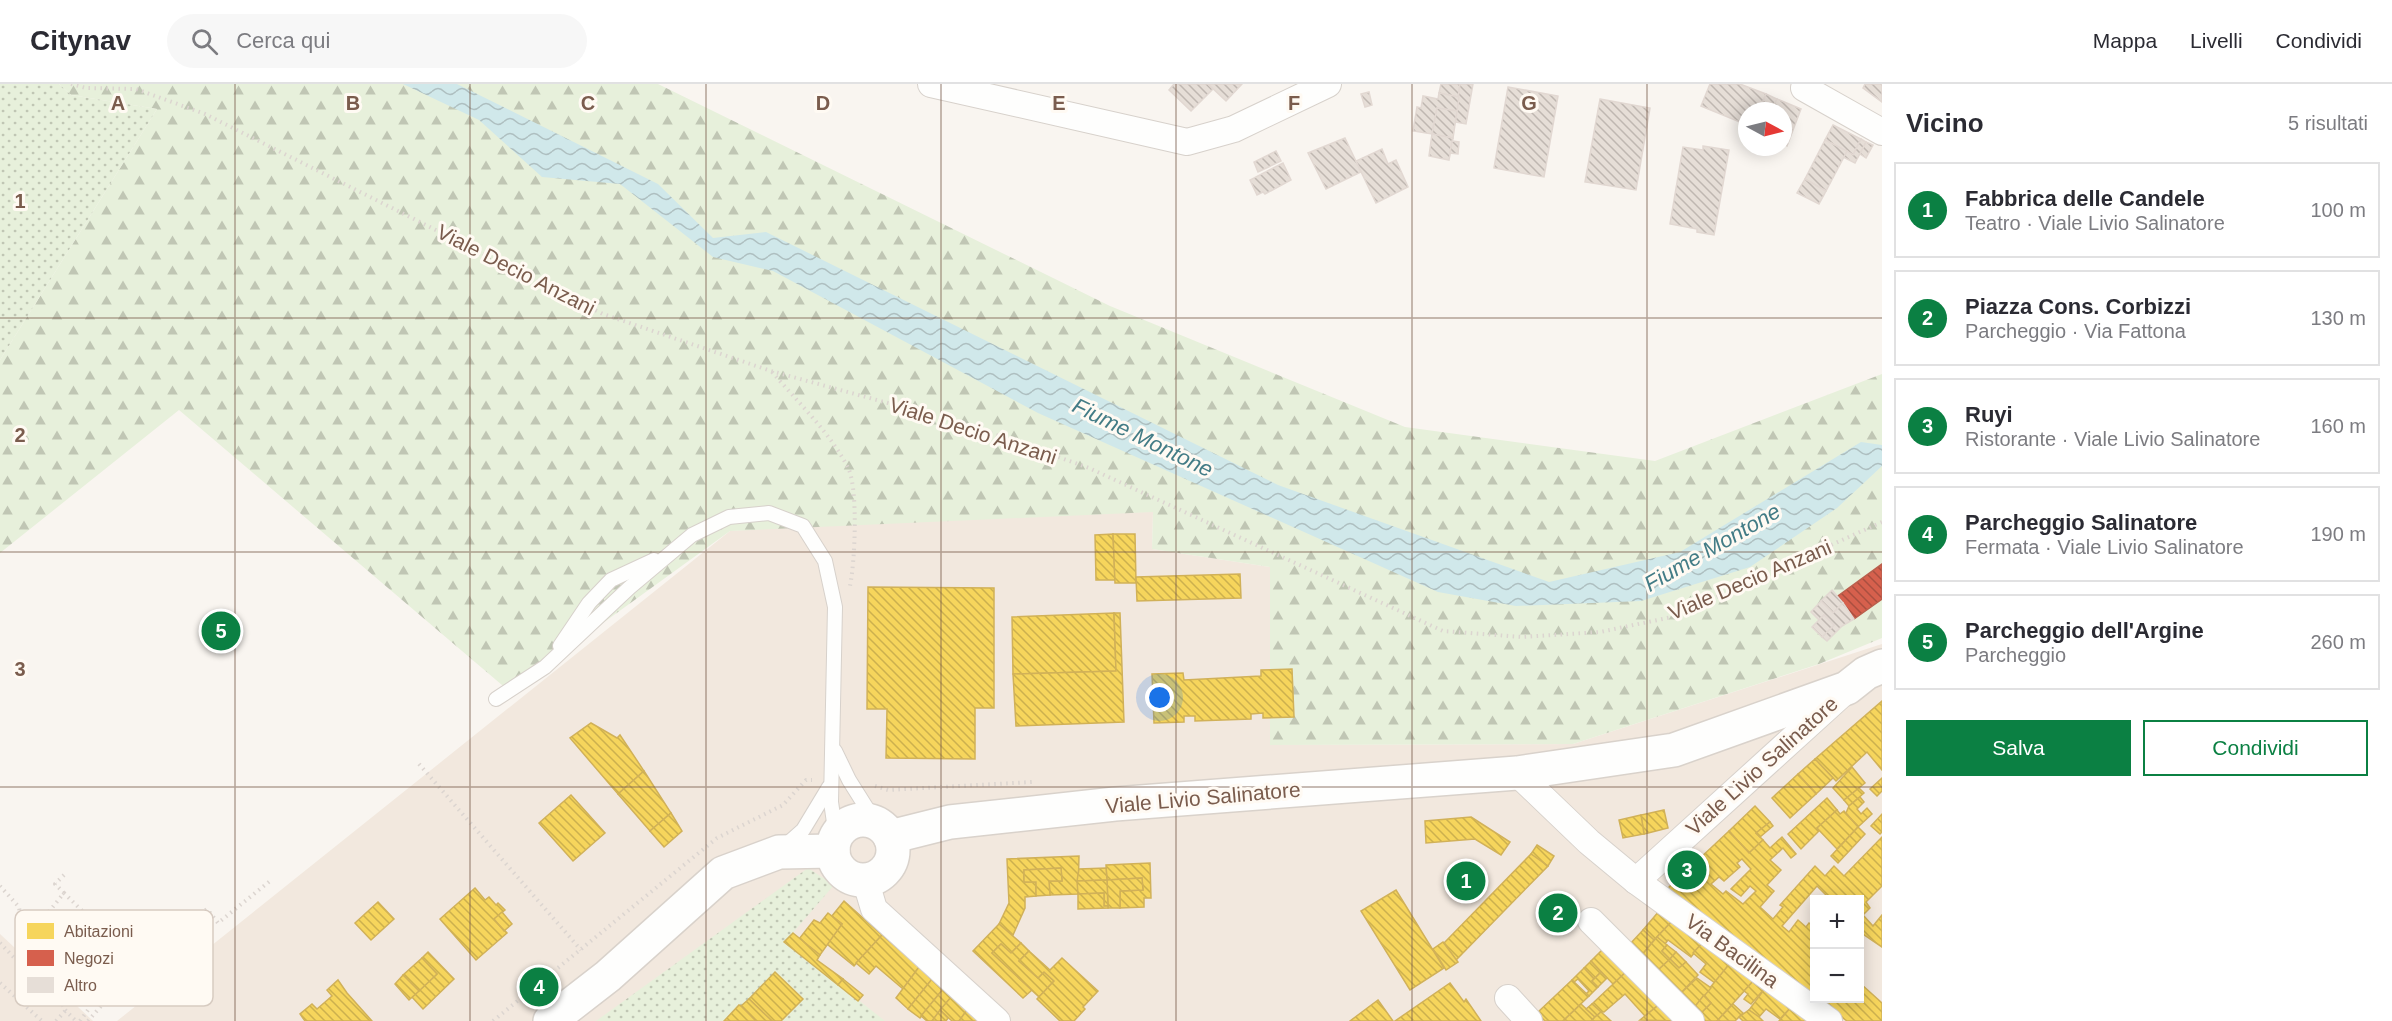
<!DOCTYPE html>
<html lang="it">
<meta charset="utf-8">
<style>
:root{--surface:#fff;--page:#f7f7f7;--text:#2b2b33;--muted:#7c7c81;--line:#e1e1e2;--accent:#0b8043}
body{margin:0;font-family:Helvetica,sans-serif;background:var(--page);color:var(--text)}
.controls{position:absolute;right:18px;bottom:18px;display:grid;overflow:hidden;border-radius:0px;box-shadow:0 3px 15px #0003}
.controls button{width:54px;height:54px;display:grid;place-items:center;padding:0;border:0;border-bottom:2px solid var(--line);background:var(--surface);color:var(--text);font:30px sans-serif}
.compass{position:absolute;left:1738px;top:18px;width:54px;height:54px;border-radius:50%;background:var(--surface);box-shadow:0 3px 15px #0003;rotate:97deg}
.you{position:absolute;left:1160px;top:614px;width:21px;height:21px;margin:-15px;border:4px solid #fff;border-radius:50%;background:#1a73e8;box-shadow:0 0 0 9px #1a73e833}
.badge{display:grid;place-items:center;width:39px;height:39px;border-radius:50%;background:var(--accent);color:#fff;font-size:20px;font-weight:700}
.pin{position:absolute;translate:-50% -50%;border:3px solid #fff;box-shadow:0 2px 6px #0006}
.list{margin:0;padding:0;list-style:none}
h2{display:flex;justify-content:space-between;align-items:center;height:78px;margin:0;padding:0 24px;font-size:26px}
h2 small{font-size:20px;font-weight:400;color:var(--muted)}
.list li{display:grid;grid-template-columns:39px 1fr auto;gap:18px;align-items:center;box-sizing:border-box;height:96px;margin:0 12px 12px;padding:0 12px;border:2px solid var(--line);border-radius:0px}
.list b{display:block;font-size:22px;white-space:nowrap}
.list p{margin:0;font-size:20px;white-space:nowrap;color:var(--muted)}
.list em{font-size:20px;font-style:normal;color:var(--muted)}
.actions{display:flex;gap:12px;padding:18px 24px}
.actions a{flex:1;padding:14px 0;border:2px solid var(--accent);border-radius:0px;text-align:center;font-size:21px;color:var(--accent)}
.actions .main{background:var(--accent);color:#fff}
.icon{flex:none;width:33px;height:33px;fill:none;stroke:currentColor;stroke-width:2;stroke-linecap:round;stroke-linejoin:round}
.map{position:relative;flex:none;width:1882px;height:937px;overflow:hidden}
header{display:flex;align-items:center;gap:36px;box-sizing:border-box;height:84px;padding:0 30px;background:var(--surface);border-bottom:2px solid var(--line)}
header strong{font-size:28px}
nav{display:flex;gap:33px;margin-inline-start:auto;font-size:21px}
.search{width:420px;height:54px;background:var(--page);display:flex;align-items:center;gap:15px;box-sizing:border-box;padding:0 21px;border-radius:33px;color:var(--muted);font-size:22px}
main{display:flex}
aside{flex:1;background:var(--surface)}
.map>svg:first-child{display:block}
.residential{fill:#f2e8de;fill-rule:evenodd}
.forest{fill:url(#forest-firs)}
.park{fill:url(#park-dots)}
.water{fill:url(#water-waves)}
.homes{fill:url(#homes-back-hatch);stroke:#d1b158;stroke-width:1.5;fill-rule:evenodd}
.shops{fill:url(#shops-back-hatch);stroke:#ba5f4d;stroke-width:1.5}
.building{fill:url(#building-back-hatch);stroke:#e2d8d2;stroke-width:1.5}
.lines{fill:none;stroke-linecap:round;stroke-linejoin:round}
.lane-casing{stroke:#d7d1cb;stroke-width:16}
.street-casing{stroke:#d7d1cb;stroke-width:28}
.secondary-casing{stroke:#d9d2cb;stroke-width:36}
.path{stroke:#dcd5d0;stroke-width:4;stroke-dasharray:1.5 4.5;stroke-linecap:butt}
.lane{stroke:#fefefd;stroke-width:14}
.street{stroke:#fefefd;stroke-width:26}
.secondary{stroke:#fefefd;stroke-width:33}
.grid{fill:none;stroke:#7a5c4d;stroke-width:1.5;stroke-opacity:0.55}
.labels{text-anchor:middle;stroke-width:6;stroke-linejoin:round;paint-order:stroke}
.street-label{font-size:21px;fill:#7a5c4d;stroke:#fffaf3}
.water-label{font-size:22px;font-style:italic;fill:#437c86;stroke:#fffaf3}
.key{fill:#fffaf3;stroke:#d7cbc1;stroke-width:1.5}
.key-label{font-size:16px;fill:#7a5c4d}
.grid-label{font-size:20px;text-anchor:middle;font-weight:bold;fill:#7a5c4d;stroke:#fffaf3;stroke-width:6;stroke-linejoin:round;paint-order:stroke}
</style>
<header>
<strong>Citynav</strong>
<div class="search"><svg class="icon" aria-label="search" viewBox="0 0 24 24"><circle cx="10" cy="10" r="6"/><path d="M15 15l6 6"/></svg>Cerca qui</div>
<nav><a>Mappa</a><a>Livelli</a><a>Condividi</a></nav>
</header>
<main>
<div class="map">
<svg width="1882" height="937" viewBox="0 0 1882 937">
<defs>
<pattern id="forest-firs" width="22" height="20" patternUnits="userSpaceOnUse" patternTransform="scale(1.5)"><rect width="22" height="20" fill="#e7f0db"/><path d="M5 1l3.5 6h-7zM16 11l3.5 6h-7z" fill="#c0c6b4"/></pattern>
<pattern id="park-dots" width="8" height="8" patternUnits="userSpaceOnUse" patternTransform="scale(1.5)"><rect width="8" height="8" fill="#e7f0db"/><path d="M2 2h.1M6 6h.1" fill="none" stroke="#c0c6b4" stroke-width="1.8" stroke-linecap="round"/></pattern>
<pattern id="water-waves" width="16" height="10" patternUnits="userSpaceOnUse" patternTransform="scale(1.5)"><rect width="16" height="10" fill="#d0e8ea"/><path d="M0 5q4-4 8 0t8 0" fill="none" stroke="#aebfc0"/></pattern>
<pattern id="homes-back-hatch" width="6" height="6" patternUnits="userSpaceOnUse" patternTransform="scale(1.5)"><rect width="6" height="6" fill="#f6d55c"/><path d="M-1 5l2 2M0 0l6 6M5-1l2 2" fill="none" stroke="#ccb04e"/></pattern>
<pattern id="shops-back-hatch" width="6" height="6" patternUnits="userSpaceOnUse" patternTransform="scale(1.5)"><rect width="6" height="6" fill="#d6604d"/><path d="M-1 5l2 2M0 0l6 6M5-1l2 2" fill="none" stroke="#aa4f40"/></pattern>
<pattern id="building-back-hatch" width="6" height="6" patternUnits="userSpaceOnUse" patternTransform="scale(1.5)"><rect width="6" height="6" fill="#e6ded7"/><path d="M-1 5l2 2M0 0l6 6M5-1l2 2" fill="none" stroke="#bfb7b1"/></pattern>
</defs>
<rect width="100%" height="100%" fill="#f9f5f0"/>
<!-- residential -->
<g class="residential">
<path d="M1153,428L1152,465L1270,483V661L1573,660L1882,560V937H117L730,447L1001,429ZM1814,816H1860V914H1814Z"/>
<polygon points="0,850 93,937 0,937"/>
</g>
<!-- forest -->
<polygon class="forest" points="59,0 658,0 1110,222 1405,343 1655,377 1882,290 1882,554 1819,580 1573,660 1270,661 1270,483 1152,465 1153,428 730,447 509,607 179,326 0,469 0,276 157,25 71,11"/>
<!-- park -->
<g class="park">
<polygon points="0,0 59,0 71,11 157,25 0,276"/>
<polygon points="808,784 834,801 785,858 885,937 596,937"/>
</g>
<!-- water -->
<polygon class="water" points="403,0 457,0 658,100 713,154 766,148 1278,401 1549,498 1680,468 1861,358 1882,361 1882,382 1837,424 1750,483 1641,517 1516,522 1438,508 1038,329 773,187 713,173 620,100 542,93 479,36"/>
<!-- homes -->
<g class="homes">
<polygon points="1113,450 1115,496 1096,496 1095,451"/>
<polygon points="1113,450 1135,450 1136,499 1115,499"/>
<polygon points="1240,490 1241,514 1137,517 1136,493"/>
<polygon points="868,503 994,504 994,624 975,624 975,675 886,674 887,625 867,625"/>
<polygon points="1114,529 1116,587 1013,590 1012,533"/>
<polygon points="1114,529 1120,529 1124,638 1016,642 1013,590 1116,587"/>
<polygon points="1292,585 1294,633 1263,634 1263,629 1251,630 1251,635 1195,637 1195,632 1184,632 1184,638 1154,639 1152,590 1183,589 1184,596 1261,592 1261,586"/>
<polygon points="1882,617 1882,686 1867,668 1836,697 1815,675"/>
<polygon points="591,639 617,654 620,651 644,687 618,710 570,654"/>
<polygon points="1815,675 1833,694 1816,710 1798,690"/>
<polygon points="1852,683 1865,699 1844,716 1833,704"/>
<polygon points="644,687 671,729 650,747 618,710"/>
<polygon points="1798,690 1816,710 1790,734 1772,714"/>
<polygon points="1882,694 1882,707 1877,712 1870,705"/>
<polygon points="1859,704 1864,709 1849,722 1844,716"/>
<polygon points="571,711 605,749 573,777 539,739"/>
<polygon points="1860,713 1864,718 1857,725 1861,730 1867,724 1872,730 1858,743 1846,729 1849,722"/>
<polygon points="1827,714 1837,726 1817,744 1819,747 1801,765 1788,750"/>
<polygon points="1755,722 1770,738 1756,749 1763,756 1749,769 1729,747"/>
<polygon points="1664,726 1668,744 1644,750 1641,731"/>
<polygon points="1837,726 1840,730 1844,727 1858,743 1837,765 1817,744"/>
<polygon points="671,729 682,747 664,763 650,747"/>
<polygon points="1882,730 1882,748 1880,750 1871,742"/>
<polygon points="1641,731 1644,750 1623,754 1619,736"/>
<polygon points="1471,733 1510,758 1501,771 1475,755 1426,759 1425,737"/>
<polygon points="1770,738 1773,742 1760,753 1756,749"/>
<polygon points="1858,743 1865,750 1838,779 1831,772"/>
<path d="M1729,747L1749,769L1763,756L1770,764L1782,753L1796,770L1791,774L1783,764L1770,776L1781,786L1767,801L1774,807L1760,823L1773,835L1783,823L1780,821L1815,782L1825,792L1834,782L1844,792L1882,753V802L1866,818L1870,824L1863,831L1873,842L1882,831V863L1860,848V816H1831L1817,802L1782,842L1789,848L1798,836L1806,843L1809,839L1814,843V913L1669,806V803ZM1742,775L1751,785L1731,805L1741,812L1750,802L1756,807L1743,820L1726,807L1723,810L1711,800L1719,793L1724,797L1740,783L1737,779Z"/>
<polygon points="1537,761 1554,772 1548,782 1531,770"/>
<polygon points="1531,770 1548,782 1456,876 1444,859"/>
<polygon points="1079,772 1078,810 1050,811 1049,797 1062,797 1061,784 1024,786 1024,798 1036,798 1036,812 1025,813 1025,824 1013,851 999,840 1009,819 1007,775"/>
<polygon points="1150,779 1151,814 1144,814 1144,823 1120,824 1120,807 1143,806 1142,794 1107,796 1106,781"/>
<polygon points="1061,784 1062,797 1049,797 1050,811 1036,812 1036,798 1024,798 1024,786"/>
<polygon points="1106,784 1107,796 1077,797 1079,785"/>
<polygon points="1142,794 1143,806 1120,807 1120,824 1108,824 1107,796"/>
<polygon points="1107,796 1108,822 1104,822 1104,809 1078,810 1077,797"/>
<polygon points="475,804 485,816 489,813 496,821 498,819 505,826 494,835 507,849 476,876 440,835"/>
<polygon points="1396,806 1444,884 1410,906 1361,827"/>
<polygon points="1104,809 1104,822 1108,822 1108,824 1078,825 1078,810"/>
<polygon points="844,817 882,851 854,882 827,860 842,840 832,832"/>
<polygon points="378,818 394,835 371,856 355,839"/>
<polygon points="1660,826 1674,835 1654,856 1643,846"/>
<polygon points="502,828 512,840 504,847 494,835"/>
<polygon points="828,829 842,840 820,871 799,855 814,836 820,839"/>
<polygon points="1674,835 1704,857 1691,873 1668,856 1665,860 1657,853"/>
<polygon points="999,840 1021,859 1011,869 1001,860 992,869 1032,906 1023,914 973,867"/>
<polygon points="1643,846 1654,856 1641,872 1630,860"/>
<polygon points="793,849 820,871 817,876 843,895 838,901 784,858"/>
<polygon points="882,851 919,883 903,905 876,882 869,890 856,879"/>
<polygon points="1657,853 1667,861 1662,867 1670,875 1657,887 1641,872"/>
<polygon points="1704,857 1731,878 1715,899 1700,888 1706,880 1693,869"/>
<polygon points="1443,858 1458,878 1446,886 1433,865"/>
<polygon points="1021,859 1029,867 1019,877 1038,894 1044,888 1054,897 1039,913 992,869 1001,860 1011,869"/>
<polygon points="1667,861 1676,868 1670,875 1662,867"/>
<polygon points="1605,863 1628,886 1613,900 1591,877"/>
<polygon points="1029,867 1050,886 1062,874 1098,907 1083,923 1085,925 1074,937 1060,937 1037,915 1054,897 1044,888 1038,894 1019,877"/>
<polygon points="428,868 454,895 423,925 412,913 437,890 422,874"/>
<polygon points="1676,868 1686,878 1679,884 1670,875"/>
<polygon points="422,874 437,890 419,907 403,891"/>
<polygon points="1670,875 1679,884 1686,878 1698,891 1679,911 1657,887"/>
<polygon points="1591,877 1601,888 1594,895 1584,884"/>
<polygon points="1731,878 1755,895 1717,937 1706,937 1699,931 1711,919 1704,911"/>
<polygon points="919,883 932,895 908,925 896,914"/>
<polygon points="1584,884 1594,895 1592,897 1598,903 1589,912 1586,910 1589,907 1578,895 1574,898 1572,896"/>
<polygon points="1628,886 1661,919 1645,932 1625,910 1604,928 1601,928 1592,920"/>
<polygon points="775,888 803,915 781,937 772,937 749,915"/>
<polygon points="1601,888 1607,894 1598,903 1592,897"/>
<polygon points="403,891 419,907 409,916 395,900"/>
<polygon points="1697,894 1711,904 1693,925 1679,911"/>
<polygon points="843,895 863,911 858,917 838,901"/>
<polygon points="932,895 943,905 920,934 908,925"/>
<polygon points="1755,895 1766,903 1751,920 1744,915 1748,910 1744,907"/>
<polygon points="338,896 347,909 372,937 305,937 300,930 312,920 317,925 332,912 327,906"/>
<polygon points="1572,896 1589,912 1563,937 1545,937 1537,929"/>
<polygon points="1450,899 1464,918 1466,915 1481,937 1395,937"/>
<polygon points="1861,900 1882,919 1882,937 1847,937 1816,914 1860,914"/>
<polygon points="1766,903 1792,922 1780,935 1766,925 1759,933 1749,926"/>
<polygon points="943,905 952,912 932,937 927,937 921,932"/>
<polygon points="1704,911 1711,919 1699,931 1693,925"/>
<polygon points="952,912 967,926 959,937 952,937 940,926"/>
<polygon points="749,915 772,937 756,937 741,922"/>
<polygon points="1378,916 1393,937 1350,937"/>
<polygon points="1661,919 1678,937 1640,936"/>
<polygon points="1581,920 1595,933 1591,937 1563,937"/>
<polygon points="1592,920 1601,928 1595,933 1586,925"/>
<polygon points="1733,920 1743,929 1735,937 1717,937"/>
<polygon points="739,921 741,922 756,937 724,937"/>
<polygon points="1792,922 1812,937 1779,937"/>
<polygon points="940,926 948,934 946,937 932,937"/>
<polygon points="967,926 979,937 959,937"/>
<polygon points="1749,926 1759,933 1763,937 1743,937 1739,933"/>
<polygon points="1601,928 1611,937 1591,937 1595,933"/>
</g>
<!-- shops -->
<polygon class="shops" points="1882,480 1882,515 1854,535 1838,512"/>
<!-- building -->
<g class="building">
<polygon points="1174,0 1208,0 1213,5 1191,27 1169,6"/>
<polygon points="1208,0 1242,0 1226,17"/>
<polygon points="1441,0 1460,0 1458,13 1439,9"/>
<polygon points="1460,0 1473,0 1466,40 1455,38"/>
<polygon points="1710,0 1740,0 1766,10 1759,27 1747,27 1747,41 1701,22"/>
<polygon points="1865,0 1882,0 1882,18 1863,4"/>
<polygon points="1508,3 1558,12 1544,93 1494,84"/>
<polygon points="1369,8 1372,21 1365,23 1361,10"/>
<polygon points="1439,9 1459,13 1457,27 1437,24 1432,50 1413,47 1417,23 1421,24 1423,12 1438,15"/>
<polygon points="1766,10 1777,15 1771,27 1759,27"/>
<polygon points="1600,15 1650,24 1636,106 1585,98"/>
<polygon points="1777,15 1801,25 1787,62 1783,60 1783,27 1771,27"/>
<polygon points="1437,24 1457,27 1453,54 1432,50"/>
<polygon points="1833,41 1861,55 1853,71 1825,56"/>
<polygon points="1432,50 1453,54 1449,76 1429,72"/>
<polygon points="1345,54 1361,88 1326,105 1308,69"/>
<polygon points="1861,55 1866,58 1855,79 1843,73 1847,67 1853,71"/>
<polygon points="1825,56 1847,67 1826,107 1805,95"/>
<polygon points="1452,57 1459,58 1458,70 1450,69"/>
<polygon points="1866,58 1873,61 1866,74 1860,70"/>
<polygon points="1703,62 1729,66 1714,151 1697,148 1697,145 1670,140 1683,63 1703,66"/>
<polygon points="1382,65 1388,80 1396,76 1408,103 1376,119 1356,77"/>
<polygon points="1276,67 1281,77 1258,88 1254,78"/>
<polygon points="1283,79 1291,96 1265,110 1263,108 1257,111 1250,96"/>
<polygon points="1805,95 1826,107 1819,120 1797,109"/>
<polygon points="1832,506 1843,519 1833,529 1821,517"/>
<polygon points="1821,517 1833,529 1843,519 1854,535 1842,542 1827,557 1822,553 1834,541 1824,531 1819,536 1811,528"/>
<polygon points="1824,531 1834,541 1822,553 1812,543"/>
</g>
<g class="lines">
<!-- lane casing -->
<g class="lane-casing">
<g id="lane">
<polyline points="560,562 589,519 611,496 654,476"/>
<polyline points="496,615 545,583 629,504 692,451 729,433 769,429 803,442 825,477 835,523 831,718 836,752"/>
<polyline points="835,667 849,696 876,739"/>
<polyline points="785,762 803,746 829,703"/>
</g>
</g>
<!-- street casing -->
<g class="street-casing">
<g id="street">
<polyline points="931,0 1187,58 1234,45 1328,0"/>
<polyline points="1804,4 1882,48"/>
<polyline points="1517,689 1589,758 1636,797 1829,937"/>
<polyline points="865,795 874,825 997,937"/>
<polyline points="1636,797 1842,610"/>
<polyline points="1591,837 1691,937"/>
<polyline points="1508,914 1529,937"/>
</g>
</g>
<!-- secondary casing -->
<g class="secondary-casing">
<g id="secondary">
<circle cx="863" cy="766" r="30"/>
<polyline points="890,753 950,738 1115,720 1517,689 1674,666 1847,604 1866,589 1882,582"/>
<polyline points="550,937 608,892 723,789 779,768 833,767"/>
</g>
</g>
<!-- path -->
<g class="path">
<polyline points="71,0 86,4 136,5 205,30 603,230 771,287 968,341 1089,384 1443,547 1522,553 1600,548 1672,533 1882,438"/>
<path d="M772,288C796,316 834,353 849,386C858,408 855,478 850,502"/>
<polyline points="419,680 581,866"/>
<polyline points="875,702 888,706 1032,698"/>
<polyline points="0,802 19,823 25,864 66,926"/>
<polyline points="64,809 55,800 67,788"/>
<polyline points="0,859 60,921"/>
<polyline points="0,899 42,937"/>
<polyline points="65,926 76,937"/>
<polyline points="56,937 66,926"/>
<polyline points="80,937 88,926 87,896 48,846 47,830 64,809 137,881"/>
<polyline points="88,937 137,881 207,825 218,839 270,797"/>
<polyline points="493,937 717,754 783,721 806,696 812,696"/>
</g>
<!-- lane -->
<use href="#lane" class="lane"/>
<!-- street -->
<use href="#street" class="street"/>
<!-- secondary -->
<use href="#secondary" class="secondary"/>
</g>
<!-- grid -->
<path class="grid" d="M235,0V937M470,0V937M706,0V937M941,0V937M1176,0V937M1412,0V937M1647,0V937M0,234H1882M0,468H1882M0,703H1882"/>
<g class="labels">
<!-- street labels -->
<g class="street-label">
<text transform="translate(516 186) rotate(27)" y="7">Viale Decio Anzani</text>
<text transform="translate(973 347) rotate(18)" y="7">Viale Decio Anzani</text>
<text transform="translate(1750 496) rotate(-23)" y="7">Viale Decio Anzani</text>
<text transform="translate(1762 682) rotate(-42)" y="7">Viale Livio Salinatore</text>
<text transform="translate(1203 714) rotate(-5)" y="7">Viale Livio Salinatore</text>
<text transform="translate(1732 867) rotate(36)" y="7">Via Bacilina</text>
</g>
<!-- water labels -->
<g class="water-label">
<text transform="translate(1143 353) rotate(26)" y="8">Fiume Montone</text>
<text transform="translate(1712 463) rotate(-30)" y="8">Fiume Montone</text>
</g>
</g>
<!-- legend -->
<rect x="15" y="826" width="198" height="96" rx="9" class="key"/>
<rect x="27" y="839" width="27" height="16" fill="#f6d55c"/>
<rect x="27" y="866" width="27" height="16" fill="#d6604d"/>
<rect x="27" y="893" width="27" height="16" fill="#e6ded7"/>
<g class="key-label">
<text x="64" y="853">Abitazioni</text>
<text x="64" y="880">Negozi</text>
<text x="64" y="907">Altro</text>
</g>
<g class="grid-label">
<text x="118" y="26">A</text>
<text x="353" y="26">B</text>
<text x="588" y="26">C</text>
<text x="823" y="26">D</text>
<text x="1059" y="26">E</text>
<text x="1294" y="26">F</text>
<text x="1529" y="26">G</text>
<text x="20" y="124">1</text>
<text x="20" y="358">2</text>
<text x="20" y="592">3</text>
</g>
</svg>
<div class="controls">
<button>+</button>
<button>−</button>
</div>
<svg class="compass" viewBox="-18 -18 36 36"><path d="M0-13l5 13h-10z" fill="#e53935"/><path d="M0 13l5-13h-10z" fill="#7c7c81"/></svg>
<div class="you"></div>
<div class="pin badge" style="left:1466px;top:797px">1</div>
<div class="pin badge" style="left:1558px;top:829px">2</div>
<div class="pin badge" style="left:1687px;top:786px">3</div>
<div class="pin badge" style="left:539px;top:903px">4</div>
<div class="pin badge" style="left:221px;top:547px">5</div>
</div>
<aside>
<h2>Vicino<small>5 risultati</small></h2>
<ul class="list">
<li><span class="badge">1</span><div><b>Fabbrica delle Candele</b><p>Teatro · Viale Livio Salinatore</p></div><em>100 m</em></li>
<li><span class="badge">2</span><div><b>Piazza Cons. Corbizzi</b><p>Parcheggio · Via Fattona</p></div><em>130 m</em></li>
<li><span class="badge">3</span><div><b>Ruyi</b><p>Ristorante · Viale Livio Salinatore</p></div><em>160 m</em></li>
<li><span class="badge">4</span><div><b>Parcheggio Salinatore</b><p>Fermata · Viale Livio Salinatore</p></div><em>190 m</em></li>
<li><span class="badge">5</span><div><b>Parcheggio dell'Argine</b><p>Parcheggio</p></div><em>260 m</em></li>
</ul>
<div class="actions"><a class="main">Salva</a><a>Condividi</a></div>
</aside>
</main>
